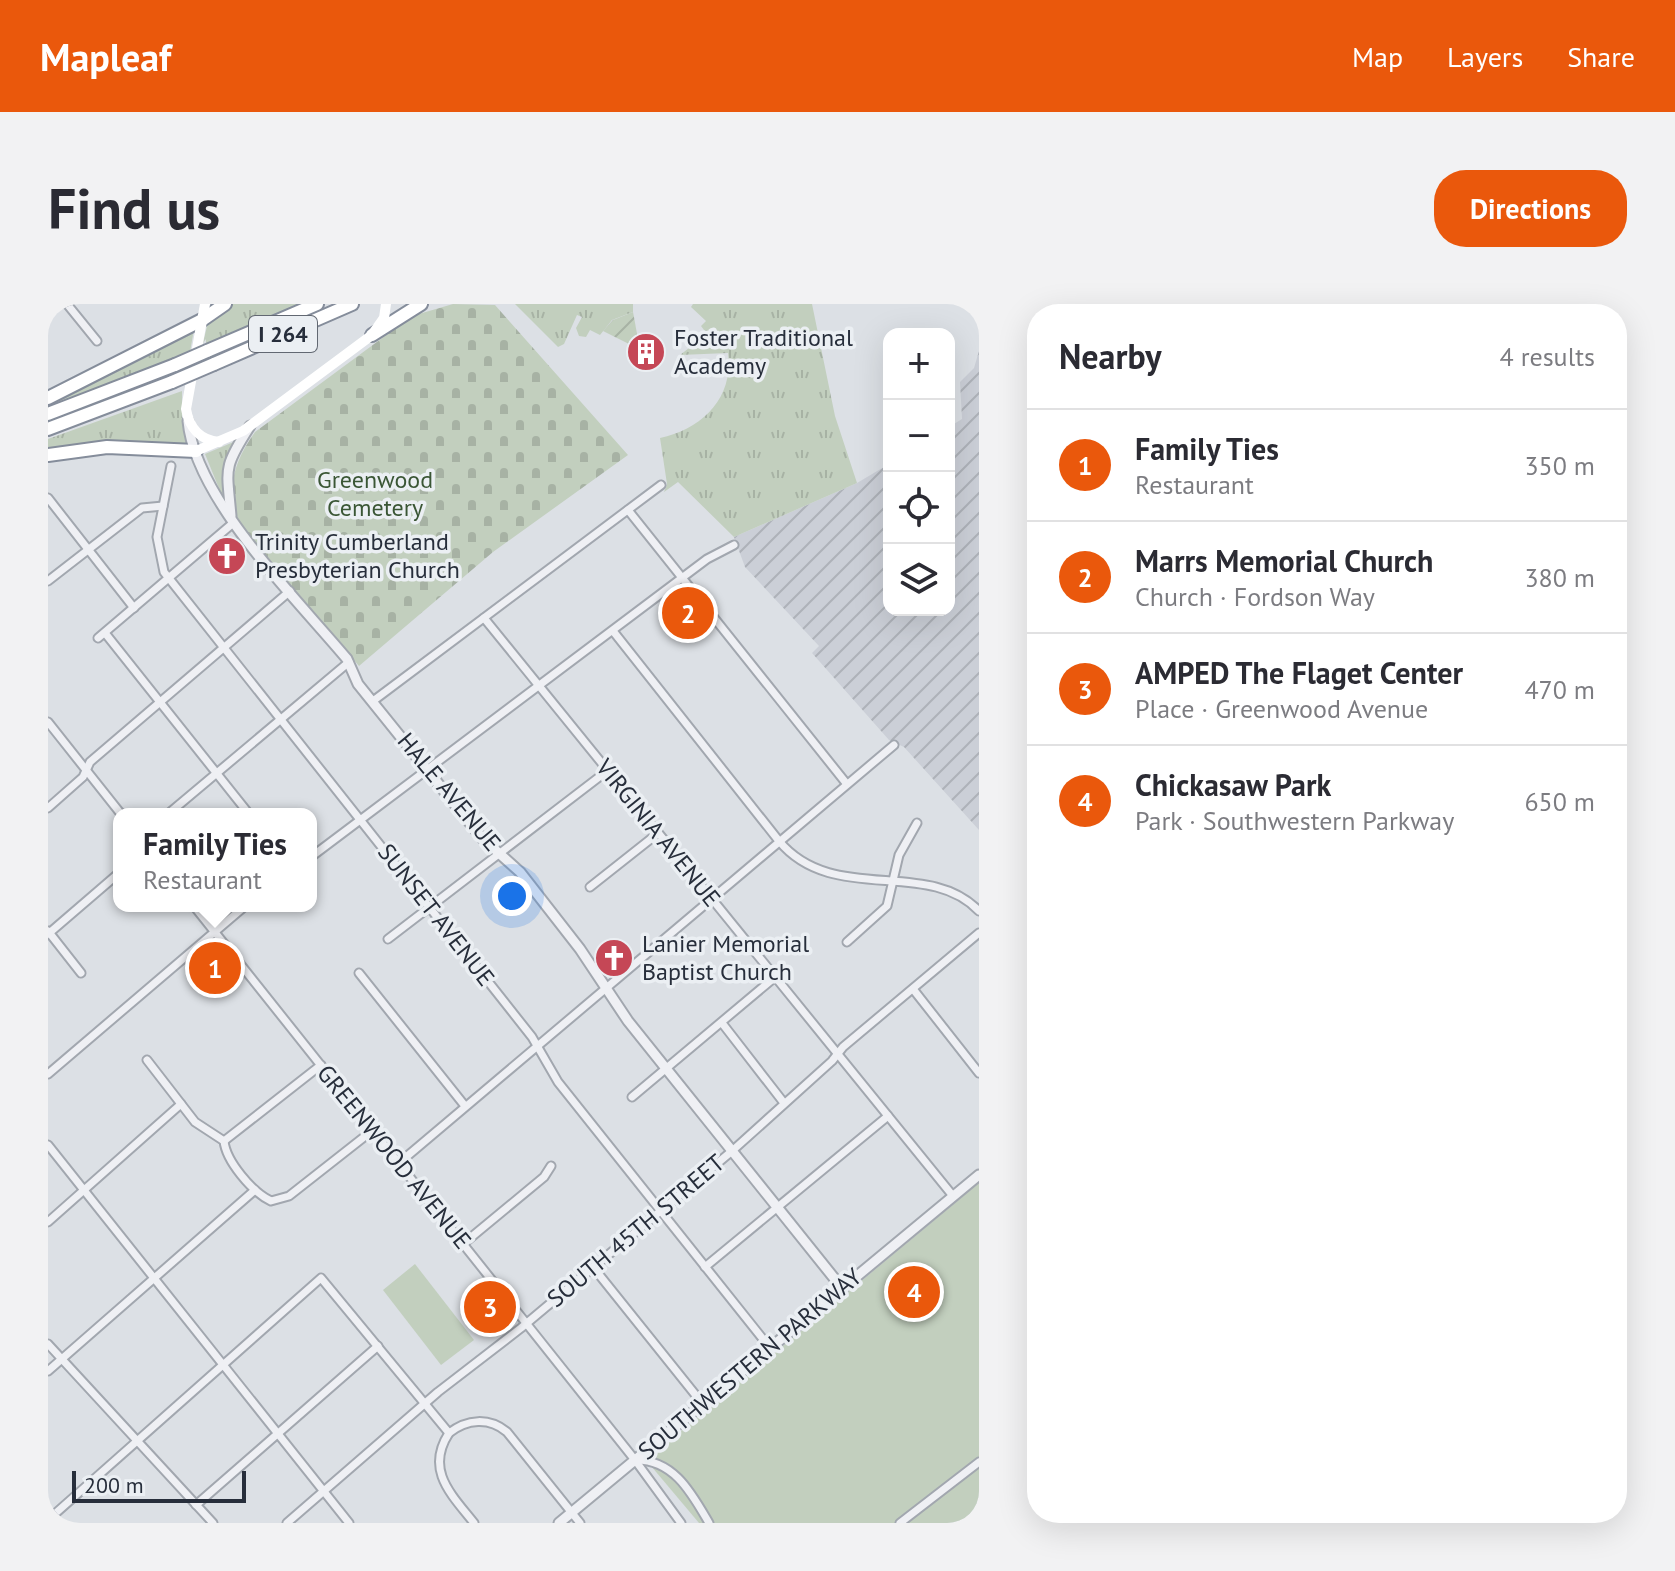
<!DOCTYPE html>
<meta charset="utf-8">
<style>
:root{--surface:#fff;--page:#f2f2f3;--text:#2b2b33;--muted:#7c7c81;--line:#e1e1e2;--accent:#ea580c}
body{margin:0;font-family:"PT Sans",sans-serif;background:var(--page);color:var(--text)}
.controls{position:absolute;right:24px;top:24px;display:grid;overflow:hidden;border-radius:16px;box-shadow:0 8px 32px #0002}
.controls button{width:72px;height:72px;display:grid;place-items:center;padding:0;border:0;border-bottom:2px solid var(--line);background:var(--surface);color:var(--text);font:40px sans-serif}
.scale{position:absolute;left:24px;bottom:20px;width:174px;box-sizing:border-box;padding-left:8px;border:4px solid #272e3b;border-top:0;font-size:22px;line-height:28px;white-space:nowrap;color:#272e3b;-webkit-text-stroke:6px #ebeff3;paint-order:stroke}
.you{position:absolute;left:464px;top:592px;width:28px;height:28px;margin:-20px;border:6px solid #fff;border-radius:50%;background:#1a73e8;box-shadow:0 0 0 12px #1a73e833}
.badge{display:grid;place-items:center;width:52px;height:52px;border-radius:50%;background:var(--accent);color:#fff;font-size:26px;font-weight:700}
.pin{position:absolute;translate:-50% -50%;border:4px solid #fff;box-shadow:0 2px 8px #0006}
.popup{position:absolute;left:65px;top:504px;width:204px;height:104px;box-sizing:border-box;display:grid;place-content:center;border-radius:16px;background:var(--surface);filter:drop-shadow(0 2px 6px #0005);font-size:26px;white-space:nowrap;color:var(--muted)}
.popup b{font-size:30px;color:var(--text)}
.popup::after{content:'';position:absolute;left:50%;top:100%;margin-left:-16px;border:16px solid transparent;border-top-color:var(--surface)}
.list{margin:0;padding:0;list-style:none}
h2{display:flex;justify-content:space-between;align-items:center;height:104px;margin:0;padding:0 32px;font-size:34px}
h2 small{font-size:26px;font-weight:400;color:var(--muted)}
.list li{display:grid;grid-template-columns:52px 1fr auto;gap:24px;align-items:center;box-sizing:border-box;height:112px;padding:0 32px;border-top:2px solid var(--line)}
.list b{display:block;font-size:30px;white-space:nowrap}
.list p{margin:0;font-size:26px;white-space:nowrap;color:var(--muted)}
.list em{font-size:26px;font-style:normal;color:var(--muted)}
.icon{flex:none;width:44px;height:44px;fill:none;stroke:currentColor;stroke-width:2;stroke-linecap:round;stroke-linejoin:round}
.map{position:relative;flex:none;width:931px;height:1219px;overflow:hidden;border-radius:32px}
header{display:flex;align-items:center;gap:48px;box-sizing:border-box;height:112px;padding:0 40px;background:var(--accent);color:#fff}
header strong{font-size:38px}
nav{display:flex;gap:44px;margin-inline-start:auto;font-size:28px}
.intro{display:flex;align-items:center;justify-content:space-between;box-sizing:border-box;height:192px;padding:0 48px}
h1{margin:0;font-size:56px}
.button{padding:20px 36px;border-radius:32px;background:var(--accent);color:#fff;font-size:28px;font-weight:700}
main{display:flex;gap:48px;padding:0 48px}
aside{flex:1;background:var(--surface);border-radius:32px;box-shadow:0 8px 32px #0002}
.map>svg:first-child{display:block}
.industrial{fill:url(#industrial-furrows)}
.grass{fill:url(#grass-tufts)}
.cemetery{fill:url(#cemetery-stones)}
.park{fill:#c2cfbe}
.garden{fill:url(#garden-furrows)}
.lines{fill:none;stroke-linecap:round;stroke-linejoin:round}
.minor-casing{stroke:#a2a7af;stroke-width:11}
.tertiary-casing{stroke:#a2a7af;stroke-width:13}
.motorway-casing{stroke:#858d9b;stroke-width:16}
.minor{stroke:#eff0f4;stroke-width:7}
.tertiary{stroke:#eff0f4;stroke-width:9}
.secondary{stroke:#fff;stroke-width:10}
.motorway{stroke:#fff;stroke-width:12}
.motorway-bridge-casing{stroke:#858d9b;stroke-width:16;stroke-linecap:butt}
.motorway-bridge{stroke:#fff;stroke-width:12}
.labels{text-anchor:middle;stroke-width:7;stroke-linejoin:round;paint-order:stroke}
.shield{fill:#ebeff3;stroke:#626872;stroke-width:2}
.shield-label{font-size:22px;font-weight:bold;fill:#272e3b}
.poi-label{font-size:24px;fill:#272e3b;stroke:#ebeff3;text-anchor:start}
.park-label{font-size:24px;fill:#3a5635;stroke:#ebeff3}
.street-label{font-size:24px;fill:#272e3b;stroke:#ebeff3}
</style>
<header>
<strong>Mapleaf</strong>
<nav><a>Map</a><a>Layers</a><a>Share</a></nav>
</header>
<div class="intro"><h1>Find us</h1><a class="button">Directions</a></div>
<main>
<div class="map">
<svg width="931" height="1219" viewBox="0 0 931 1219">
<defs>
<pattern id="industrial-furrows" width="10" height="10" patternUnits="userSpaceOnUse" patternTransform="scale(2)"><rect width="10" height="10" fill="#cbcfd7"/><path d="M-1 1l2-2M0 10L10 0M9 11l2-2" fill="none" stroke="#aeb2b9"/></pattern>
<pattern id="grass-tufts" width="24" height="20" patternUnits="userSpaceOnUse" patternTransform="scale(2)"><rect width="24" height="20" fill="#c2cfbe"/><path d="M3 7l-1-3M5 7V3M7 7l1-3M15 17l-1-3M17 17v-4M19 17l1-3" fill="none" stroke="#a7b2a4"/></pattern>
<pattern id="cemetery-stones" width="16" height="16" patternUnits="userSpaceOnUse" patternTransform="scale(2)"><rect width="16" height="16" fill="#c2cfbe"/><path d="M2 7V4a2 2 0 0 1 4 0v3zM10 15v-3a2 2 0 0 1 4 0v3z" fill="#a7b2a4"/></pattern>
<pattern id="garden-furrows" width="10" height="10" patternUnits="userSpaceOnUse" patternTransform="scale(2)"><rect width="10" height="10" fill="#c2cfbe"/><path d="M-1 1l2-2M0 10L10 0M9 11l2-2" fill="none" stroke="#a7b2a4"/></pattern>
</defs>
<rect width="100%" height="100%" fill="#dce0e5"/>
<!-- industrial -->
<polygon class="industrial" points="931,47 931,526 856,443 841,436 764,349 771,342 697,263 686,233 809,179 841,160 841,306 901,306 901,123 914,115 912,78 926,64"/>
<!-- grass -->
<g class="grass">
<polygon points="184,0 251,0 158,40 158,35 155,39 160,18"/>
<polygon points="467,0 585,0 585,8 564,16 552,31 542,26 538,33 531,32 528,24 534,13 529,11 516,40 510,43"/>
<path d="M645,0H764L787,112L809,179L686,233L630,178L616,188L619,180L612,134C654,125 686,94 680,49L632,51L659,30L653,22L658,17L643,3Z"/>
<polygon points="146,25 142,48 0,104 0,99"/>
<polygon points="134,87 134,114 144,142 0,149 0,135"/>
<polygon points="188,137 175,165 179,204 157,150"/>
</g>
<!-- cemetery -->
<path class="cemetery" d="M405,0L447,1L580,151L445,248L311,362L194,224C176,188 185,159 207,128L364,12Z"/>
<!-- park -->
<g class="park">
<polygon points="931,879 931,1219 651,1219 598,1156"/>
<polygon points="367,960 426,1036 393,1061 335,986"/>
</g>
<!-- garden -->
<polygon class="garden" points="585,8 590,35 583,41 555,27 565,16"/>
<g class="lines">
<!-- minor casing -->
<g class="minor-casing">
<g id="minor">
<polyline points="19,0 49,37"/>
<polyline points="123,162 109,233 116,268 484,733 510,778 722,1044"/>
<polyline points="0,194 86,304"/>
<polyline points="580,206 798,479"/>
<polyline points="0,277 94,204 115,202"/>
<polyline points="436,314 905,892"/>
<path d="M565,327L731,537C785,602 880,553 931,607"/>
<polyline points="57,329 201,510"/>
<polyline points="50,334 184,220"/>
<polyline points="325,397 613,181"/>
<polyline points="0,418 73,510"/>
<polyline points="0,504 35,473 42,458 242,287"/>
<polyline points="120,510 301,358"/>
<polyline points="263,553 659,255 686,241"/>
<polyline points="542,583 609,530"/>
<polyline points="146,602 587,1156 633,1219"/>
<polyline points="0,627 33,669"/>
<polyline points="0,630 71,569"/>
<polyline points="340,635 559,467"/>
<polyline points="799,638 839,602 851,551 869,519"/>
<polyline points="311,669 417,802"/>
<polyline points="865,685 931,769"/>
<polyline points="674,719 736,799"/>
<path d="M99,756L147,818L176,837C178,857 204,888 223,897L241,892L325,826"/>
<polyline points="0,770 197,602"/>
<polyline points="584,793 727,673"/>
<polyline points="176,837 273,761"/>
<polyline points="0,841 301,1219"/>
<polyline points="351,859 846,441"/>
<polyline points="0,918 133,800"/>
<polyline points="415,940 496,873 503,862"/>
<polyline points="545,963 654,1099"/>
<polyline points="657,963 840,812"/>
<polyline points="0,1040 165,1219"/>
<polyline points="0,1067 207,886"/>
<path d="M587,1156C626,1155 644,1190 661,1219"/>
<polyline points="148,1201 330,1042"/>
<polyline points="0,1216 273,974 401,1129"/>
<polyline points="239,1219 390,1088 473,1024 684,847 784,757 795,743 931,629"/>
<path d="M426,1219C403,1190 377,1166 401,1129C419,1115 441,1113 459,1128L532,1219"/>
<polyline points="852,1219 931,1158"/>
</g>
</g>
<!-- tertiary casing -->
<g class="tertiary-casing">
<g id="tertiary">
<path d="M140,117C147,195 249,295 299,355L310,380L434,534L472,568L532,645L580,717L794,984"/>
<path d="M183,212C179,164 174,165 202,122"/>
<polyline points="511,1219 931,871"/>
</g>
</g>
<!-- motorway casing -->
<g class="motorway-casing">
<g id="motorway">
<polyline points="324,31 373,0"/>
<polyline points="159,47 269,0"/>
<polyline points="166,60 304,0"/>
<polyline points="0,94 154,16 177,0"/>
<polyline points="0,110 127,61"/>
<polyline points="0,125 124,78"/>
<polyline points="0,151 59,143 148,147"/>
</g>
</g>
<!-- minor -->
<use href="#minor" class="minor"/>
<!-- tertiary -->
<use href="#tertiary" class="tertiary"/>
<!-- secondary -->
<g class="secondary">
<path d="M157,0L138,105C141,123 152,136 171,138"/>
<polyline points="148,147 195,127 324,31 336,14 338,0"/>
</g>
<!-- motorway -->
<use href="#motorway" class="motorway"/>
<!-- motorway-bridge casing -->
<g class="motorway-bridge-casing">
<g id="motorway-bridge">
<polyline points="127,61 159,47"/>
<polyline points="124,78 166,60"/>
</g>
</g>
<!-- motorway-bridge -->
<use href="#motorway-bridge" class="motorway-bridge"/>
</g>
<!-- icons -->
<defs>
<g id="building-disc" transform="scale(2)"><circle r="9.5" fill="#c54756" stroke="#ebeff3"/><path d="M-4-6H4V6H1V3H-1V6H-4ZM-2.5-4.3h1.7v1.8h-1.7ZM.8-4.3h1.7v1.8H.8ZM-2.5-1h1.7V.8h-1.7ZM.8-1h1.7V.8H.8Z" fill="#fff"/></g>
<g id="church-disc" transform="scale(2)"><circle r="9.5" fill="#c54756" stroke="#ebeff3"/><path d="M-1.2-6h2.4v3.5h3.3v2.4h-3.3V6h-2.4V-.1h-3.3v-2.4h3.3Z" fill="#fff"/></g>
</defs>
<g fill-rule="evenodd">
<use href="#building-disc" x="598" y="48"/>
<use href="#church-disc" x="179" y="252"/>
<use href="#church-disc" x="566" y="654"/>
</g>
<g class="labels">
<!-- shield labels -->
<rect class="shield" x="201" y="12" width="68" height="36" rx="6"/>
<g class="shield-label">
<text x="235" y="38">I 264</text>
</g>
<!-- poi labels -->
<g class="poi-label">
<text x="626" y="42">Foster Traditional<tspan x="626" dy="28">Academy</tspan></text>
<text x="207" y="246">Trinity Cumberland<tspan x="207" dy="28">Presbyterian Church</tspan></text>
<text x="594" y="648">Lanier Memorial<tspan x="594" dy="28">Baptist Church</tspan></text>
</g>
<!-- park labels -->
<g class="park-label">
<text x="327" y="184">Greenwood<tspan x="327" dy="28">Cemetery</tspan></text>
</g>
<!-- street labels -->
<g class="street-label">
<text transform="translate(401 488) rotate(50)" y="8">HALE AVENUE</text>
<text transform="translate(610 529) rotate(51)" y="8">VIRGINIA AVENUE</text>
<text transform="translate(388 611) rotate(52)" y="8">SUNSET AVENUE</text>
<text transform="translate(346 853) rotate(51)" y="8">GREENWOOD AVENUE</text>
<text transform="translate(588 927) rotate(-40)" y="8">SOUTH 45TH STREET</text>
<text transform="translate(702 1060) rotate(-40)" y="8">SOUTHWESTERN PARKWAY</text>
</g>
</g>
</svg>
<div class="controls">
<button>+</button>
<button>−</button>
<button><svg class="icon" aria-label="locate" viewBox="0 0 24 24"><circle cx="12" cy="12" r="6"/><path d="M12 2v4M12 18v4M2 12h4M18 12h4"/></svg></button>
<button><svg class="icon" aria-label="layers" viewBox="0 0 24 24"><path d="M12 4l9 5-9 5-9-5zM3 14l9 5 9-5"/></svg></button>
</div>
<div class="scale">200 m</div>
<div class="you"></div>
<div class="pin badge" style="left:167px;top:664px">1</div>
<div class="popup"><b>Family Ties</b>Restaurant</div>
<div class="pin badge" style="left:640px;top:309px">2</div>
<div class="pin badge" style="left:442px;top:1003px">3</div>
<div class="pin badge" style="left:866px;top:988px">4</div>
</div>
<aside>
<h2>Nearby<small>4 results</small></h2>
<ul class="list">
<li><span class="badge">1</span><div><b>Family Ties</b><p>Restaurant</p></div><em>350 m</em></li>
<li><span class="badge">2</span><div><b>Marrs Memorial Church</b><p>Church · Fordson Way</p></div><em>380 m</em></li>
<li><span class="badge">3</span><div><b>AMPED The Flaget Center</b><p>Place · Greenwood Avenue</p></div><em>470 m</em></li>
<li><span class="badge">4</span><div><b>Chickasaw Park</b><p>Park · Southwestern Parkway</p></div><em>650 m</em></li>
</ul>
</aside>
</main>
